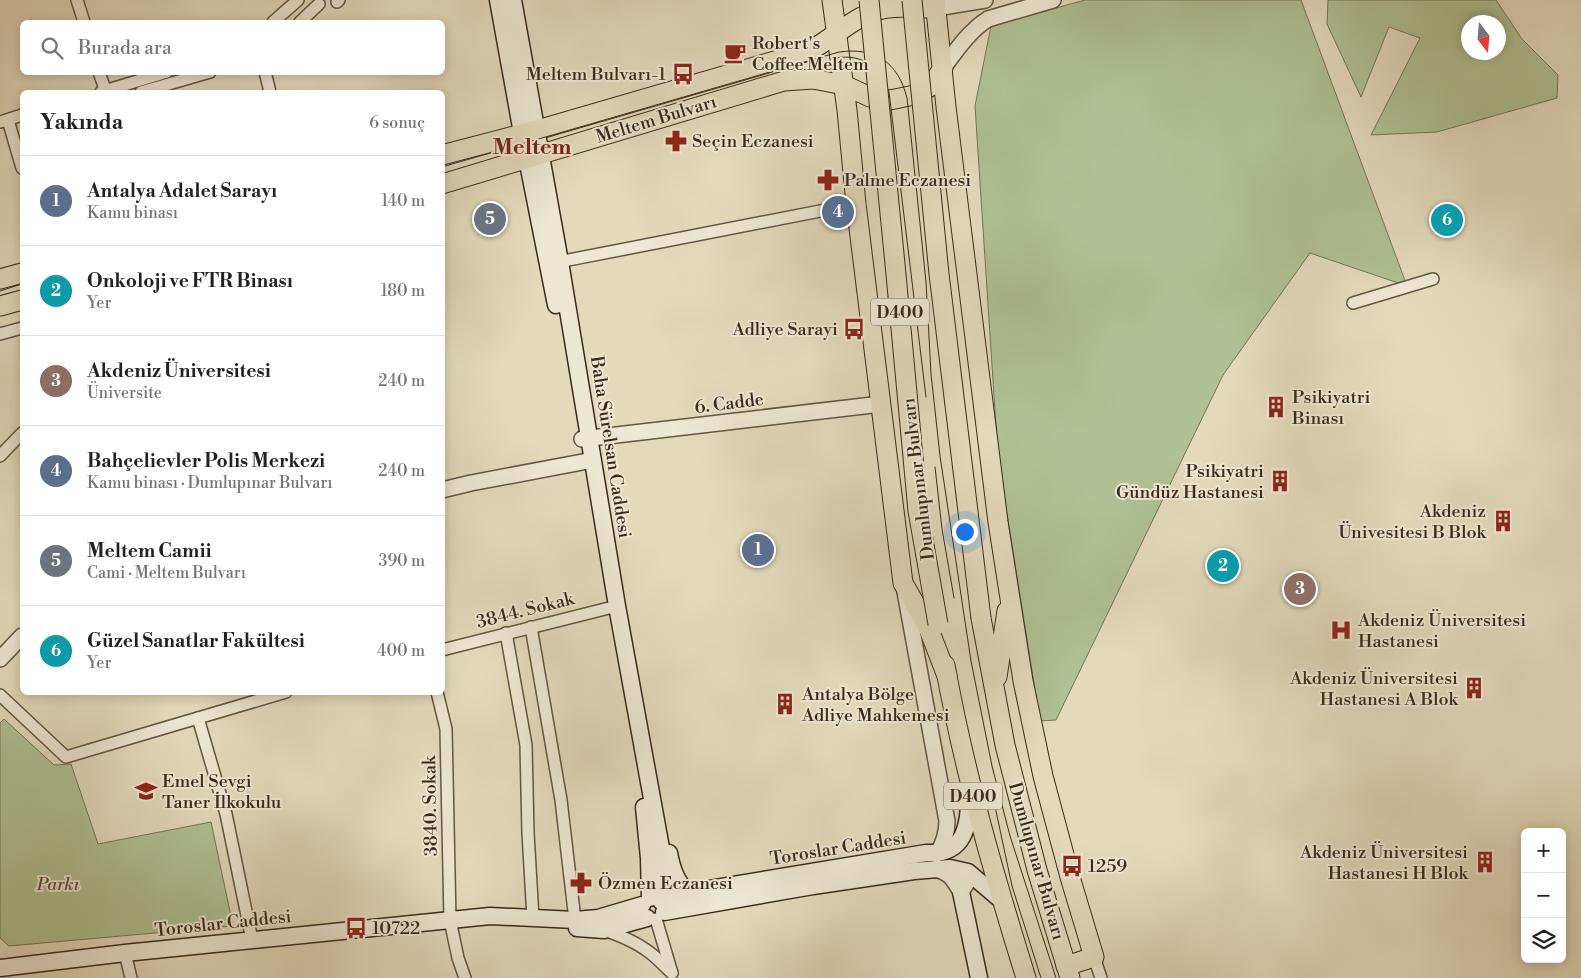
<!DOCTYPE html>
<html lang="tr">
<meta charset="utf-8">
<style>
:root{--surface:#fff;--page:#f2f2f2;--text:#202124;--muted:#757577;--line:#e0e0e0;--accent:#7c3aed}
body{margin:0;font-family:"Libre Bodoni",serif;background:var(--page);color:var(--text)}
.controls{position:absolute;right:15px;bottom:15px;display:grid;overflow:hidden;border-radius:8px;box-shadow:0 2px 12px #0003}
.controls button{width:45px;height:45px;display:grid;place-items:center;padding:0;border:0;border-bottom:1px solid var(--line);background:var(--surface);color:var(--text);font:25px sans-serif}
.compass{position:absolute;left:1461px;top:15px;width:45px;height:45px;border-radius:50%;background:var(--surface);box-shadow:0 2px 12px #0003;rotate:164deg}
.you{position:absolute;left:964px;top:531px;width:18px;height:18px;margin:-12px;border:4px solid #fff;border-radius:50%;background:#1a73e8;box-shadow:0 0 0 8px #1a73e833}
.badge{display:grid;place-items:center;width:32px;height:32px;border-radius:50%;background:var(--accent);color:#fff;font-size:16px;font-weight:700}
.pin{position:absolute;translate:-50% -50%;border:2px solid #fff;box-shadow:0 1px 5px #0006}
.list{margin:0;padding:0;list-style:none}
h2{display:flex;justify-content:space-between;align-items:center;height:65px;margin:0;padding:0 20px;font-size:21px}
h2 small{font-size:16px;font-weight:400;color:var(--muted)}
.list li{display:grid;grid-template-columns:32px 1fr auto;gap:15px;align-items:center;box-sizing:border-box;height:90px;padding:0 20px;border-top:1px solid var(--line)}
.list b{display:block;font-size:19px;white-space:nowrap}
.list p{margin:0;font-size:16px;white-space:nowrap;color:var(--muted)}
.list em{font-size:16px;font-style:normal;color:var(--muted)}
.icon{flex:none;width:28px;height:28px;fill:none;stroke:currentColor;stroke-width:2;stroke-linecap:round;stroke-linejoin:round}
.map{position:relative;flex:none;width:1581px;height:978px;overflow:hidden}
.search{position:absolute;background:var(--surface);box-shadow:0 2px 12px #0003;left:20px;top:20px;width:425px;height:55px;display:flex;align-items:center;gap:12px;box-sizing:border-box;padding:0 18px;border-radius:8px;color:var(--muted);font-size:19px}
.panel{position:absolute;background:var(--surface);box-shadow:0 2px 12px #0003;left:20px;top:90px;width:425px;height:605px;border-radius:8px}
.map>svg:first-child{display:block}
.green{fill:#afc194;stroke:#747558;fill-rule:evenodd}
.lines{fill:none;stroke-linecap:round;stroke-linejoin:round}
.minor-casing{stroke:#645543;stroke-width:14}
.tertiary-casing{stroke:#645543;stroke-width:18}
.secondary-casing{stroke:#39291b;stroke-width:19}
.primary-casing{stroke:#39291b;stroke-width:21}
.minor{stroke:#ede7d3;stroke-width:11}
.tertiary{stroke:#ede7d3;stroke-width:15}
.secondary{stroke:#ede7d3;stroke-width:16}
.primary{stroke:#e3dabc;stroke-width:19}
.tram{stroke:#39291b;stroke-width:1}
.primary-bridge-casing{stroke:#39291b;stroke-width:21;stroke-linecap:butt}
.primary-bridge{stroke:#e3dabc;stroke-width:19}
.labels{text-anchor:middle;stroke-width:4;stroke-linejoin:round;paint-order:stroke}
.shield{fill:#ede7d3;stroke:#6f6252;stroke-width:1}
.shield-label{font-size:16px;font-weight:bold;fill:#39291b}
.poi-label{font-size:18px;fill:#39291b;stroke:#ede7d3;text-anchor:start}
.street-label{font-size:18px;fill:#39291b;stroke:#ede7d3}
.park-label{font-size:18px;font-style:italic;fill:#564f39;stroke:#ede7d3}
.district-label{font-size:22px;font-weight:bold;fill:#7a1f14;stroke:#ede7d3}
</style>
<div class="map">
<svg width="1581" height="978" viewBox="0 0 1581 978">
<rect width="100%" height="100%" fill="#e3dabc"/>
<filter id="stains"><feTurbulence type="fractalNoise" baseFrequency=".004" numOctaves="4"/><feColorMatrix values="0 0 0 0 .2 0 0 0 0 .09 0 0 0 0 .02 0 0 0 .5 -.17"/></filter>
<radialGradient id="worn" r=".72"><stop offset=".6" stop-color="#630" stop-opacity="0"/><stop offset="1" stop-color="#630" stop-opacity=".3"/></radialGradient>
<!-- green -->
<g class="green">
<polygon points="1085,0 1301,0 1407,286 1310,253 1223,375 1056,720 1040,721 998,457 975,106 991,26"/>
<path d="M1328,0H1496L1522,39L1558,75L1557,98L1437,132L1371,135L1420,38L1389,27L1361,97L1327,24ZM1468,22H1498V52H1468Z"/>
<polygon points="4,719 54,765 71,764 98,844 211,822 233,926 9,946 0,938 0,723"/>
</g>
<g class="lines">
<!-- minor casing -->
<g class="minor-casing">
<g id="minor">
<polyline points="77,0 84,22"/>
<polyline points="337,2 339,0"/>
<polyline points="273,22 298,0"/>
<polyline points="300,22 319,4"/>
<polyline points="99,72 106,92"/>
<polyline points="265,72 270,92"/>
<polyline points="101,92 167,72"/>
<polyline points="141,92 210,72"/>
<polyline points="8,120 22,168"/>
<polyline points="0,122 22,115"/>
<polyline points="553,263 856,204"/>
<polyline points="1353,303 1433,279"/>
<polyline points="0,334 22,328"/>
<polyline points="0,456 22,433"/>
<polyline points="531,627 561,800 575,920"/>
<polyline points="506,633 526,745 528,833 533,918"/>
<polyline points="442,650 617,606"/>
<polyline points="437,692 446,729 450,920 458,958 465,978"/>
<polyline points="0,695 66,757 286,692"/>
<polyline points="198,718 226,814 252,940"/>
<polyline points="656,919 672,973"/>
<path d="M604,930C622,936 639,943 654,956C660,961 665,967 672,973"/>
<polyline points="125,953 131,978"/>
<polyline points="1094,957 1101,978"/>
</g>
</g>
<!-- tertiary casing -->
<g class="tertiary-casing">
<g id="tertiary">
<polyline points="936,8 985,0"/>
<path d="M943,68C956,51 969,31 988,19L1053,0"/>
<polyline points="582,439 881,404"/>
<polyline points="442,490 471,483 593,460"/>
<path d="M905,592L947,821C947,834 944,843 937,854"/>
<polyline points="0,659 22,636"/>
<path d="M935,869C951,873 953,879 961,892L972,875"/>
</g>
</g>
<!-- secondary casing -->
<g class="secondary-casing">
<g id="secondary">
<polyline points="498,0 522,133 556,305"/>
<path d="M513,0L560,262L617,606L663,859L661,901L673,895L926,853C967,855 968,825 970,793"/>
<polyline points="644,807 649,858 650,898"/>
<path d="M669,853C672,869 676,881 688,893"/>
<polyline points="961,892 979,978"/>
<polyline points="664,912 813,886 914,871 950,868 968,872 1001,900"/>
<polyline points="577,928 604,930 647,918"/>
<polyline points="0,968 125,953 490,916 575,920 598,918 642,905"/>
</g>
</g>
<!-- primary casing -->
<g class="primary-casing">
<g id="primary">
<polyline points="832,0 847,110 856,204 903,583 928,627 947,676"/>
<polyline points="935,0 946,107 998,522 1023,681 1043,776 1070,877 1094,957 1066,966"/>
<path d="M442,155L537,130L809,51C835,38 857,12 888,8C901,6 915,8 927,8"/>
<polyline points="442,184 784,81 813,79 844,85 870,97 890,100 919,94 932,85 943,68"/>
<polyline points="0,279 22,273"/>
<polyline points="0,306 22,300"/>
<polyline points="981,618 1005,745 1037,870 1070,978"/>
<path d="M945,665C964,771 994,875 1026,978"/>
<polyline points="997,677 1007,611"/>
</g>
</g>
<!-- minor -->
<use href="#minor" class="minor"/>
<!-- tertiary -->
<use href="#tertiary" class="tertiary"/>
<!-- secondary -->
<use href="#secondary" class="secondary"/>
<!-- primary -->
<use href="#primary" class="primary"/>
<!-- tram -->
<g class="tram">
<path d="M836,58C863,53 880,68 889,92L926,397"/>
<path d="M442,167L839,52C875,47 898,62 907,98L926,282L931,374L940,456L971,661L992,766L1010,836L1056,978"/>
<polyline points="0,291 22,284"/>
<polyline points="935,467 942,529 954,598"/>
<polyline points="993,797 1012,886 1041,978"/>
</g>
<!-- primary-bridge casing -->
<g class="primary-bridge-casing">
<g id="primary-bridge">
<polyline points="869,0 895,264 918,511 938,624"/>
<polyline points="912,0 939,274 981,618"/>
</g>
</g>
<!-- primary-bridge -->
<use href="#primary-bridge" class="primary-bridge"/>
</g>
<!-- icons -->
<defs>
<g id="cafe-bare" transform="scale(1.725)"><path d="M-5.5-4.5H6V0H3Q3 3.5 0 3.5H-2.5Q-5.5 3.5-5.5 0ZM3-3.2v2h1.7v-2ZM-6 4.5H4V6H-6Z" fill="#8f2418" stroke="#ede7d3" stroke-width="2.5" paint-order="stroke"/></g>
<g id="bus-bare" transform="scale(1.725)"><path d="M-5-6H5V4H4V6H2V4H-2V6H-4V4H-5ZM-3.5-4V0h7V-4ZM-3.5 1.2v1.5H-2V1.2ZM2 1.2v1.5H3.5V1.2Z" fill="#8f2418" stroke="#ede7d3" stroke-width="2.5" paint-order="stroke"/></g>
<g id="pharmacy-bare" transform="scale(1.725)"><path d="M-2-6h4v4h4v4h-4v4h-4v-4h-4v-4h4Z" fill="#8f2418" stroke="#ede7d3" stroke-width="2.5" paint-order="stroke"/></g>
<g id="building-bare" transform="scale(1.725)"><path d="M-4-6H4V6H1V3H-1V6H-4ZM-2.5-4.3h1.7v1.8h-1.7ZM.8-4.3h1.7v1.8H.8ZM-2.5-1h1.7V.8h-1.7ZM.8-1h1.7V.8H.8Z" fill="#8f2418" stroke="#ede7d3" stroke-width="2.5" paint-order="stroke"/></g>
<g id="hospital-bare" transform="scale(1.725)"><path d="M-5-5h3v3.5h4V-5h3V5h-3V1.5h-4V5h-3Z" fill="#8f2418" stroke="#ede7d3" stroke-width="2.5" paint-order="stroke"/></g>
<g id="school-bare" transform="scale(1.725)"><path d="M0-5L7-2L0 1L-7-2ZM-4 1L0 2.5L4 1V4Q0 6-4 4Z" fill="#8f2418" stroke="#ede7d3" stroke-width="2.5" paint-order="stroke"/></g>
</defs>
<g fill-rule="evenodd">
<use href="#cafe-bare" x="735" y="53"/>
<use href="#bus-bare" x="683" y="74"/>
<use href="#pharmacy-bare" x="676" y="141"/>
<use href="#pharmacy-bare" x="828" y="180"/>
<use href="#bus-bare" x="854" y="329"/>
<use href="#building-bare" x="1276" y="407"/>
<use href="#building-bare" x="1280" y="481"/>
<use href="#building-bare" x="1503" y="521"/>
<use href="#hospital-bare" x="1341" y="630"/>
<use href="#building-bare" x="1474" y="688"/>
<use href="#building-bare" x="785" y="704"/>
<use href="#school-bare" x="146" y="791"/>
<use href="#building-bare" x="1485" y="862"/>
<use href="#bus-bare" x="1072" y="866"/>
<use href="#pharmacy-bare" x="581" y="883"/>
<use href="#bus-bare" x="356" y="928"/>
</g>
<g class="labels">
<!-- shield labels -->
<g class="shield">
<rect x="871" y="298.5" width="58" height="27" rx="4"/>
<rect x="944" y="782.5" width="58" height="27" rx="4"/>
</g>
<g class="shield-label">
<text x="900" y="318">D400</text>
<text x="973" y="802">D400</text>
</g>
<!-- poi labels -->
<g class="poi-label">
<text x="752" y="49">Robert's<tspan x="752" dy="21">Coffee Meltem</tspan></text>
<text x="666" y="80" text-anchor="end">Meltem Bulvarı-1</text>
<text x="692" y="147">Seçin Eczanesi</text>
<text x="844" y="186">Palme Eczanesi</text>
<text x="838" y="335" text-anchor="end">Adliye Sarayi</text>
<text x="1292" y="403">Psikiyatri<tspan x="1292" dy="21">Binası</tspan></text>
<text x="1264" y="477" text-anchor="end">Psikiyatri<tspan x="1264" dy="21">Gündüz Hastanesi</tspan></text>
<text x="1486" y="517" text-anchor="end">Akdeniz<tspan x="1486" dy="21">Ünivesitesi B Blok</tspan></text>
<text x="1358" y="626">Akdeniz Üniversitesi<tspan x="1358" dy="21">Hastanesi</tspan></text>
<text x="1458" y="684" text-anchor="end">Akdeniz Üniversitesi<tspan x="1458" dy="21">Hastanesi A Blok</tspan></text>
<text x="802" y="700">Antalya Bölge<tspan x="802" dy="21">Adliye Mahkemesi</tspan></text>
<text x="162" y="787">Emel Sevgi<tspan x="162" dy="21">Taner İlkokulu</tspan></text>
<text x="1468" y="858" text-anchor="end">Akdeniz Üniversitesi<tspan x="1468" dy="21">Hastanesi H Blok</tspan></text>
<text x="1088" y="872">1259</text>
<text x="598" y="889">Özmen Eczanesi</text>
<text x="372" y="934">10722</text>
</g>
<!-- street labels -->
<g class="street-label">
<text transform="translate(656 119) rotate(-17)" y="6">Meltem Bulvarı</text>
<text transform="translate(729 403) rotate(-7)" y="6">6. Cadde</text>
<text transform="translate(611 447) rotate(81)" y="6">Baha Sürelsan Caddesi</text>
<text transform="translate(918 479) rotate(-97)" y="6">Dumlupınar Bulvarı</text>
<text transform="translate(525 610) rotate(-14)" y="6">3844. Sokak</text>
<text transform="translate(430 806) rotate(-91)" y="6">3840. Sokak</text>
<text transform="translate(838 848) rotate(-9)" y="6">Toroslar Caddesi</text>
<text transform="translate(1037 861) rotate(74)" y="6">Dumlupınar Bulvarı</text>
<text transform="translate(223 923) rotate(-6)" y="6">Toroslar Caddesi</text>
</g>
<!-- park labels -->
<g class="park-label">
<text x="58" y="890">Parkı</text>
</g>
<!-- district labels -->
<g class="district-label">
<text x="532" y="154">Meltem</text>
</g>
</g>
<rect width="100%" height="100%" filter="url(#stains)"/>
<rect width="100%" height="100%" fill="url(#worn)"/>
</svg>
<div class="controls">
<button>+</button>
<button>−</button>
<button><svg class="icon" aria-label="layers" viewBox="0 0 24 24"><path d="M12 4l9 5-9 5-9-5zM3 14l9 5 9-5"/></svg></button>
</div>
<svg class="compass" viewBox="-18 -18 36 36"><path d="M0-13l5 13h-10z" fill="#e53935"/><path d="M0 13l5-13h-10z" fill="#757577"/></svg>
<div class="you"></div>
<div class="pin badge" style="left:758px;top:550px;background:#5c6f8a">1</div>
<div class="pin badge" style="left:1223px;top:566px;background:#0f9aa8">2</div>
<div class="pin badge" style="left:1300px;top:589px;background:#8d6e63">3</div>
<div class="pin badge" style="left:838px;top:212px;background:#5c6f8a">4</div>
<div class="pin badge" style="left:490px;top:219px;background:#6b7280">5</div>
<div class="pin badge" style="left:1447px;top:220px;background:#0f9aa8">6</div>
<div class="search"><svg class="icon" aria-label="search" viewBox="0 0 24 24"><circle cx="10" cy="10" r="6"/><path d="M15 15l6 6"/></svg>Burada ara</div>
<section class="panel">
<h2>Yakında<small>6 sonuç</small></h2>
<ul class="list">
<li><span class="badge" style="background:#5c6f8a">1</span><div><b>Antalya Adalet Sarayı</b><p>Kamu binası</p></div><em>140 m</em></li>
<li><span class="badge" style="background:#0f9aa8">2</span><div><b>Onkoloji ve FTR Binası</b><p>Yer</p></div><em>180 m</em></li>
<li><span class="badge" style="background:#8d6e63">3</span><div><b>Akdeniz Üniversitesi</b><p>Üniversite</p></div><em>240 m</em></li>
<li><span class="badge" style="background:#5c6f8a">4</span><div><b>Bahçelievler Polis Merkezi</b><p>Kamu binası · Dumlupınar Bulvarı</p></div><em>240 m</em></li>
<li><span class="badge" style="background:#6b7280">5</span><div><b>Meltem Camii</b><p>Cami · Meltem Bulvarı</p></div><em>390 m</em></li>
<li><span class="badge" style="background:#0f9aa8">6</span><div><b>Güzel Sanatlar Fakültesi</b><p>Yer</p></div><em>400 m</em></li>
</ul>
</section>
</div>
